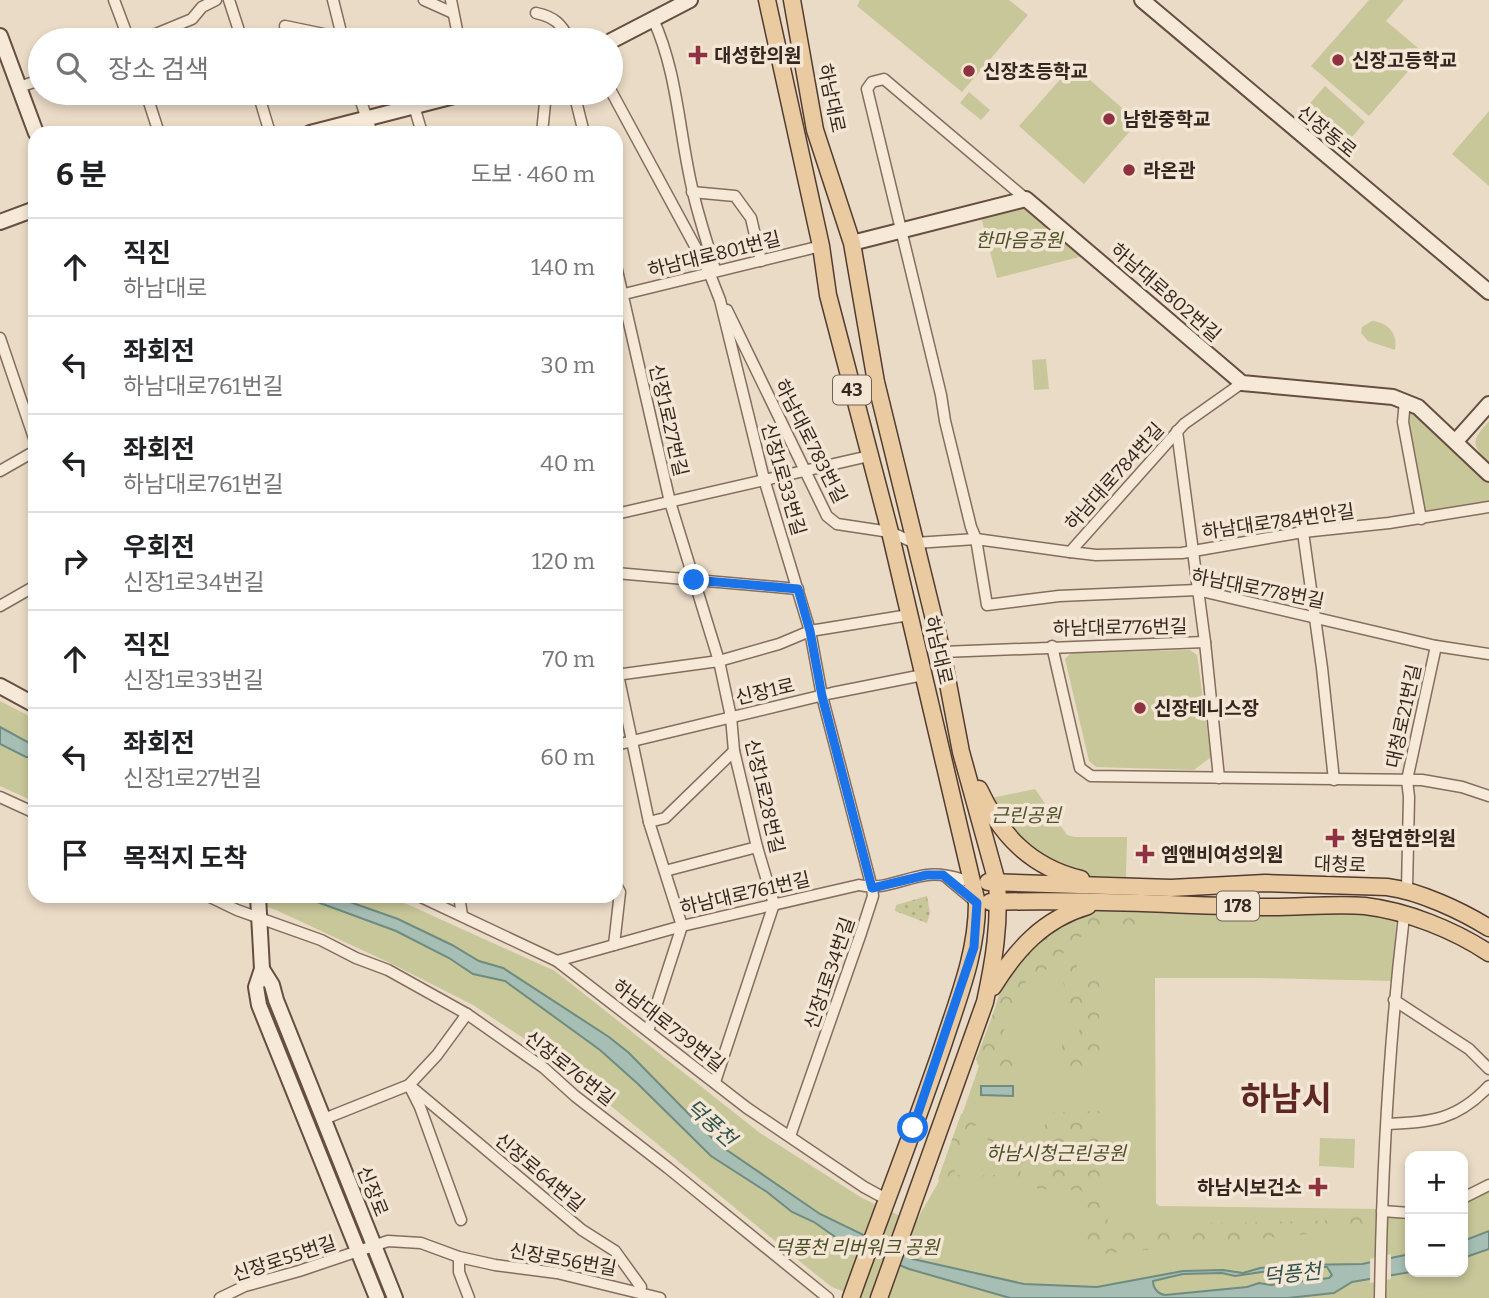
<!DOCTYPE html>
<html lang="ko">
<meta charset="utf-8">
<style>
:root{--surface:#fff;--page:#f2f2f2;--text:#202124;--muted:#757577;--line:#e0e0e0}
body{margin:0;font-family:Bitter,"Noto Sans KR",serif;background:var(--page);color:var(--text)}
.controls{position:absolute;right:21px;bottom:21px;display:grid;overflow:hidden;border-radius:14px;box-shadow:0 4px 10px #0003}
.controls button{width:63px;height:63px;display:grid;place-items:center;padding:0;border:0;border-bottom:2px solid var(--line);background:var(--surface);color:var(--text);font:35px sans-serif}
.stop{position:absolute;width:21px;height:21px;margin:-16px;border:5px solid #1a73e8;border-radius:50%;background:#fff}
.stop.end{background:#1a73e8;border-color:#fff;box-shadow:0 2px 7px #0008}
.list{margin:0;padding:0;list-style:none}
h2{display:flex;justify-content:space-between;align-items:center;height:91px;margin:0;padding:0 28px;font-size:30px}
h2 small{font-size:23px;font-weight:400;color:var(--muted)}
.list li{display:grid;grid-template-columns:46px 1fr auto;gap:21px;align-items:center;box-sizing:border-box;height:98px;padding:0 28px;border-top:2px solid var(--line)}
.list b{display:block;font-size:26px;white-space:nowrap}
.list p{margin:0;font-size:23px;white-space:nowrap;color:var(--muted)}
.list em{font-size:23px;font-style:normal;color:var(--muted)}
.icon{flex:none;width:38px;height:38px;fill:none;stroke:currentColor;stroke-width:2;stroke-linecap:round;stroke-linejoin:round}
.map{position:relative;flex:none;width:1489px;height:1298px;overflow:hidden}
.search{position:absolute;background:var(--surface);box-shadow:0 4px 10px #0003;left:28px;top:28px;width:595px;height:77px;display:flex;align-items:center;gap:18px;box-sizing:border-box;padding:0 24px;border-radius:38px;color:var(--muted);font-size:26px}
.panel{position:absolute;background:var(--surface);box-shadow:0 4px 10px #0003;left:28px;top:126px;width:595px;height:777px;border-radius:21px}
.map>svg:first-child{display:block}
.green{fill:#c8c79a}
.forest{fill:url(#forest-crowns)}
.garden{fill:url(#garden-dots)}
.water{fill:#a7beb4;stroke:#6e8c80;stroke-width:2;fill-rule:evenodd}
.pier{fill:#eadbc6}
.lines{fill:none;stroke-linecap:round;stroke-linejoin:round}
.street-casing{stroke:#846d5d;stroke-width:13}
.secondary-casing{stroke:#664e40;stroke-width:18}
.primary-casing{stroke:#523c31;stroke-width:19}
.street{stroke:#f6e9d8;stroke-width:10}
.secondary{stroke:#f6e9d8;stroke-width:14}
.primary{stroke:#eacaa1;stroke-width:16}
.route{stroke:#1a73e8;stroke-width:9}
.poi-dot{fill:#8e323f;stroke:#f3e6d4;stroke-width:2.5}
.labels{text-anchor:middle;stroke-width:7;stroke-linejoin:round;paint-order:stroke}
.shield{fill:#f3e6d4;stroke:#6e6056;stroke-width:2}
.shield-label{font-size:18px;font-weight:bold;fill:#352720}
.poi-label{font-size:19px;font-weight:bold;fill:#352720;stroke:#f3e6d4;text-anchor:start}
.street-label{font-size:19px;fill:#352720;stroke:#f3e6d4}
.park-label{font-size:19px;font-style:italic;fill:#4b5028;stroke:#f3e6d4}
.water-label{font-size:21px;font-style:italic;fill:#30544d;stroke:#f3e6d4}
.town-label{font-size:33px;font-weight:bold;fill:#5e2723;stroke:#f3e6d4}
</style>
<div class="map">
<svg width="1489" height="1298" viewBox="0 0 1489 1298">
<defs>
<pattern id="forest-crowns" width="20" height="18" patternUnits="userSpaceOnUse" patternTransform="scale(1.75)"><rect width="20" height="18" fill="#c8c79a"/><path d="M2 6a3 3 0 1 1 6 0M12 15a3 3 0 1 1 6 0" fill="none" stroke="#acab84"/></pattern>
<pattern id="garden-dots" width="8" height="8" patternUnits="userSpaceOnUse" patternTransform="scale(1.75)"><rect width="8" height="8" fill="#c8c79a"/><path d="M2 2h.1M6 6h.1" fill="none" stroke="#acab84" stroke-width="1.8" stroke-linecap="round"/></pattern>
</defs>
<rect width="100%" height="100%" fill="#eadbc6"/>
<!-- green -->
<g class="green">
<polygon points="860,0 1009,0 1028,15 962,92 857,6"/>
<polygon points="1369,0 1404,0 1386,21 1424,53 1369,116 1311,66"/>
<polygon points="1073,65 1138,122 1084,184 1019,126"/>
<polygon points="1325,86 1365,122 1345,145 1305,109"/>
<polygon points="969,92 990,110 981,120 960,103"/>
<polygon points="1489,111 1489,186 1452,154"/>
<polygon points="1027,206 1087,255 997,278 981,217"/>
<path d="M1372,321C1388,322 1398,334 1395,350L1368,341L1361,333L1362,327Z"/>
<polygon points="1046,359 1049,389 1034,390 1032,360"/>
<polygon points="1418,407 1489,474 1489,507 1421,519 1403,413"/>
<path d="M1489,421V463C1470,444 1472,440 1489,421Z"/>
<polygon points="1190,650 1197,655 1211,757 1194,770 1096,767 1089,761 1065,659 1071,653"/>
<polygon points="0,701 35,719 35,802 0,786"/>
<polygon points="1035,789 1067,835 1075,837 1127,837 1126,877 1092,876 1066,871 1051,865 1011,831 991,798"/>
<polygon points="236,896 389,896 555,971 760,1133 862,1198 915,1223 938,1183 977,1072 1005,973 1087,910 1396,915 1394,981 1261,978 1155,978 1156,1203 1159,1206 1378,1209 1410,1216 1410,1272 1463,1272 1463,1202 1489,1190 1489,1298 859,1298 832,1287 819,1277 549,1055 473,1005 392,964 276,910"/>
<polygon points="264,989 267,989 293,1061 289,1061 264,1001"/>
<polygon points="313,1109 345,1191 341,1191 309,1112"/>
<polygon points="1320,1138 1355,1139 1354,1168 1319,1166"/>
</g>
<!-- forest -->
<g class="forest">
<path d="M1089,912L1143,913L1144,919L1138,934L1126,936C1114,930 1108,930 1099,939L1086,934L1080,937L1036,979H1027L1023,989L1029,997L1028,1004C997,1012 995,1044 1026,1055L1025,1070L983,1069L978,1065L976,1059L1008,974L1046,934L1069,920Z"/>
<polygon points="1077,950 1077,972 1096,972 1099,975 1100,1054 1097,1067 1093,1072 1051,1071 1057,1052 1062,1049 1062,1043 1068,1042 1074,1048 1079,1034 1080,1021 1073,1023 1066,1016 1070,999 1057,969"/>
<polygon points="1098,1111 1105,1115 1104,1140 1099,1141 1102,1210 1107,1211 1108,1226 1345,1220 1363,1210 1369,1214 1369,1228 1102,1254 1083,1246 1083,1193 1081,1190 1038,1189 1033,1184 1034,1157 1045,1156 1045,1113"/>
<path d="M971,1113L979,1117L980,1122C963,1134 954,1152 955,1174C971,1179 987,1173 1003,1176L1007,1169C994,1152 980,1136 985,1114L999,1113L996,1142L1003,1145L1004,1151L1010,1154L1011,1160L1021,1163L1020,1185H942L938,1179L961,1114Z"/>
</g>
<!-- garden -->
<polygon class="garden" points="927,896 930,913 927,923 895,911 896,905"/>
<!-- water -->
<g class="water">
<polygon points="0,727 35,746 35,757 26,757 0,744"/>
<path d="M301,896H333L398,919L452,945L479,961L503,968L609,1037L629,1053L718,1144L820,1214L913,1259L1024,1284L1097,1287L1183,1271L1223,1270L1243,1273L1260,1268L1295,1265L1362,1264L1410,1254L1411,1272L1352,1282L1334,1293L1288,1298H1010L909,1269L841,1241L814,1222L792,1212L767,1192L711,1156L638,1084L600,1050L505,981L473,974L449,958L396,931ZM1295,1267H1327L1332,1275L1329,1278L1271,1285L1259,1283L1247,1287L1165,1295C1158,1294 1153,1288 1153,1281L1183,1274L1222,1273L1235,1276Z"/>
<polygon points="981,1086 1013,1086 1013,1096 981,1095"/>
<polygon points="1489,1231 1489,1249 1463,1258 1463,1241"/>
</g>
<!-- pier -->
<polygon class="pier" points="1391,1254 1391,1279 1370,1283 1370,1259"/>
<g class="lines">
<!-- street casing -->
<g class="street-casing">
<g id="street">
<polyline points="114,0 129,40"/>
<polyline points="229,0 242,40"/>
<polyline points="333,0 343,40"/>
<polyline points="424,0 453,13"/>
<polyline points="451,0 459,40"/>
<path d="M536,13C555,17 561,24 570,40"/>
<path d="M653,19C678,73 679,135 693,192C699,219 708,244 715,270"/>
<polyline points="285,26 343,38"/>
<polyline points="141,40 192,19 202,7 216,0"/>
<polyline points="19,87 40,80"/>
<polyline points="611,91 709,272 720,300 764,479 810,631 822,696 872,888 873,896 861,933 790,1136"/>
<polyline points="146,93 159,133"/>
<polyline points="258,93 270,133"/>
<polyline points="358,93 372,133"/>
<polyline points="574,93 584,133"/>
<polyline points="414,106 422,133"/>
<polyline points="542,133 546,93"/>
<polyline points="692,192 735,196 751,218 761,261"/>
<polyline points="1026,199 884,79 872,82 867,89 941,395 945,421 971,527 976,539 987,605 1059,596 1197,590 1436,646"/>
<polyline points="616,266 670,502 719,661 731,717 734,751 757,847 774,904 715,1082"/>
<polyline points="616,296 821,246"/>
<polyline points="727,310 827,516 837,524 890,532 915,543 976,539 1070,552 1184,424 1242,383"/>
<polyline points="0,338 35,441"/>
<polyline points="1405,400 1403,422 1421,519"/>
<polyline points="1177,431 1205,642"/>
<polyline points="0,471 35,451"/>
<polyline points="616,514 869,456"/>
<polyline points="1303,532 1322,668 1334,780"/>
<polyline points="1070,552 1096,555 1182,553 1303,532 1389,523 1489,507"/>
<polyline points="616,573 798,589"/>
<polyline points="0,606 35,586"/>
<polyline points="1052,646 1080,768 1091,776 1422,780 1462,787 1489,796"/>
<polyline points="942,652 1205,642 1219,778"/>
<polyline points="616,665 649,822 682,926 648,1031"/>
<polyline points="616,675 719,661 779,644 810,631 909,615"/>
<polyline points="616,745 832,693 923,675"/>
<polyline points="0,797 35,813"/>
<polyline points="649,822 665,818 734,751"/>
<polyline points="665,871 757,847"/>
<polyline points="946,877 977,903"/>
<polyline points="1407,889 1409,797 1407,780 1436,646 1489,654"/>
<polyline points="208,896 237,910 321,940 356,958 388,970 467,1014 544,1068 575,1096 668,1168 828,1298"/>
<polyline points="419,896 557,961 747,1108 864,1187 886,1199"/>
<polyline points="459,896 462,915"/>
<polyline points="614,945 620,892 616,885"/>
<path d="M557,961L682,926L859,885C882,891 904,878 927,875C942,873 957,878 972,882"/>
<polyline points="1394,1000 1469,1049 1489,1069"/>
<polyline points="324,1119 409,1085 582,1230 615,1251 641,1287 640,1291"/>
<path d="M1387,1124C1432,1122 1457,1120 1489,1086"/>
<polyline points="1463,1198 1489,1185"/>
<polyline points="1382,1211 1410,1213"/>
<polyline points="461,1220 420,1107 409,1085 437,1055 467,1014"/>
<polyline points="459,1257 459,1272 469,1298"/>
<polyline points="220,1298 245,1286 299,1271 388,1241 421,1243 459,1257 495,1265 557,1273 660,1298"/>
<path d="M1380,1298C1382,1170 1389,1042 1404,916"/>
</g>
</g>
<!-- secondary casing -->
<g class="secondary-casing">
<g id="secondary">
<polyline points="1142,0 1489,292"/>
<polyline points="0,36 36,133"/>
<polyline points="611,41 690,0"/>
<polyline points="310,133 466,93"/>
<polyline points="0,222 35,209"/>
<polyline points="852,243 1026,199 1242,383 1393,397 1418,407 1489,474"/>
<polyline points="1456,441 1489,404"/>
<polyline points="0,686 35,705"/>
<polyline points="258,896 262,969 256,987 259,1005 377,1298"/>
<polyline points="262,969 272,985 276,1000 395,1298"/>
</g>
</g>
<!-- primary casing -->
<g class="primary-casing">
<g id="primary">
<path d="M767,0L821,246L828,295L890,532L977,903C977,952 959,996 944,1042C915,1128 881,1213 851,1298"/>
<path d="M792,0L815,130L852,243L876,382L942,652L961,752L997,882C1000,924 994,961 985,1002L879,1298"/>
<path d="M979,789C1000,834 1030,867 1081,879"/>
<path d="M988,882L1171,888L1265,883L1387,887C1419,891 1462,911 1489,928"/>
<path d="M990,902C1081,899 1172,905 1263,907C1296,908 1332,903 1365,906C1407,911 1454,930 1489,953"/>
<path d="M993,987C1016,950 1043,919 1088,906"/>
</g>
</g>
<!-- street -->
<use href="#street" class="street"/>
<!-- secondary -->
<use href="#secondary" class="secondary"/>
<!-- primary -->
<use href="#primary" class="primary"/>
</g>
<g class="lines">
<!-- route -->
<polyline class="route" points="694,580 798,589 810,631 822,696 872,888 926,875 943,875 977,903 974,947 913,1128"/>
</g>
<!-- markers -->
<g class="poi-dot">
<path d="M694.5 44.5h7v7h7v7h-7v7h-7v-7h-7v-7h7z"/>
<circle cx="1338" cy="60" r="7"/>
<circle cx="969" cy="71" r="7"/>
<circle cx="1109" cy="119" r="7"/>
<circle cx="1129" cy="170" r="7"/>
<circle cx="1140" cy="708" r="7"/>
<path d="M1331.5 827.5h7v7h7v7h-7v7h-7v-7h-7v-7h7z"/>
<path d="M1141.5 843.5h7v7h7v7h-7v7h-7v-7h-7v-7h7z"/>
<path d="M1314.5 1176.5h7v7h7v7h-7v7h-7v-7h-7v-7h7z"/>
</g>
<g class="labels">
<!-- shield labels -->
<g class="shield">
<rect x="833" y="375.5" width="38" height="29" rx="5"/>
<rect x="1217" y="891.5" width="42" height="29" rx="5"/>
</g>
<g class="shield-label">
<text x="852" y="396">43</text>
<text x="1238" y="912">178</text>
</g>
<!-- poi labels -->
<g class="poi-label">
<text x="714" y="62">대성한의원</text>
<text x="1352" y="67">신장고등학교</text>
<text x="983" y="78">신장초등학교</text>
<text x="1123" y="126">남한중학교</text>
<text x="1143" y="177">라온관</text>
<text x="1154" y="715">신장테니스장</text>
<text x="1351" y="845">청담연한의원</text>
<text x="1161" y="861">엠앤비여성의원</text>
<text x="1302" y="1194" text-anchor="end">하남시보건소</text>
</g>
<!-- street labels -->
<g class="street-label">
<text transform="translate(832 98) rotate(78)" y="7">하남대로</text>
<text transform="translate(1327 131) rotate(39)" y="7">신장동로</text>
<text transform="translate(714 254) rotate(-14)" y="7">하남대로801번길</text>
<text transform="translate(1166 292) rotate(41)" y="7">하남대로802번길</text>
<text transform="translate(669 420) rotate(77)" y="7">신장1로27번길</text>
<text transform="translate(811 441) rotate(63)" y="7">하남대로783번길</text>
<text transform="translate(1114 476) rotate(-48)" y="7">하남대로784번길</text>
<text transform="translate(784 479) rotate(74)" y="7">신장1로33번길</text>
<text transform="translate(1278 521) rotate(-8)" y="7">하남대로784번안길</text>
<text transform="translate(1258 588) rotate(11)" y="7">하남대로778번길</text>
<text transform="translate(1120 627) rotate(-1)" y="7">하남대로776번길</text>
<text transform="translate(939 650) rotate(77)" y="7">하남대로</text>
<text transform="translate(765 691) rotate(-13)" y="7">신장1로</text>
<text transform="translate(1403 716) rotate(-78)" y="7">대청로21번길</text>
<text transform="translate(765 796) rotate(77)" y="7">신장1로28번길</text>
<text transform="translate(1340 864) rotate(2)" y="7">대청로</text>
<text transform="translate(745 893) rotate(-13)" y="7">하남대로761번길</text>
<text transform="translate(829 973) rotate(-71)" y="7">신장1로34번길</text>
<text transform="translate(669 1025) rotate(38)" y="7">하남대로739번길</text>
<text transform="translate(570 1068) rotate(38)" y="7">신장로76번길</text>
<text transform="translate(540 1172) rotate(40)" y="7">신장로64번길</text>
<text transform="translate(373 1191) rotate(68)" y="7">신장로</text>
<text transform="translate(284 1258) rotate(-18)" y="7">신장로55번길</text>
<text transform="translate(563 1259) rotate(10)" y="7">신장로56번길</text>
</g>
<!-- park labels -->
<g class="park-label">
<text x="1019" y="247">한마음공원</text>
<text x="1026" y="822">근린공원</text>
<text x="1056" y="1160">하남시청근린공원</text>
<text x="857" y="1254">덕풍천 리버워크 공원</text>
</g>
<!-- water labels -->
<g class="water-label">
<text transform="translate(711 1123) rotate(42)" y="7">덕풍천</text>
<text transform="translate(1292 1274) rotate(-6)" y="7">덕풍천</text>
</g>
<!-- town labels -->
<g class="town-label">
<text x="1286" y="1110">하남시</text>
</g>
</g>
</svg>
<div class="controls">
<button>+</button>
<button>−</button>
</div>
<div class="stop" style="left:913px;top:1128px"></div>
<div class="stop end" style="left:694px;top:580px"></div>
<div class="search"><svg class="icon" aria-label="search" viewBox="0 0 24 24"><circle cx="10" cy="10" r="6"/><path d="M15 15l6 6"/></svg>장소 검색</div>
<section class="panel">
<h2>6 분<small>도보 · 460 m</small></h2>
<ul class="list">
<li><svg class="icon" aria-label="ahead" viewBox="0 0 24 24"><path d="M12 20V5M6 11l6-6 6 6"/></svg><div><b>직진</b><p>하남대로</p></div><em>140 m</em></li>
<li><svg class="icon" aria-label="left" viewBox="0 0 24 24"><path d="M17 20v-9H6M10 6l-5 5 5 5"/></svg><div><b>좌회전</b><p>하남대로761번길</p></div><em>30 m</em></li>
<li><svg class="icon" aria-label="left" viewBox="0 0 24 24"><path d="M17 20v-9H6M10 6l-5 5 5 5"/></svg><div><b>좌회전</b><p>하남대로761번길</p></div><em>40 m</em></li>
<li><svg class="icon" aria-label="right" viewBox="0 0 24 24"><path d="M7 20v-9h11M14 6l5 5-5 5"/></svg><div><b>우회전</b><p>신장1로34번길</p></div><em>120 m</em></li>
<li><svg class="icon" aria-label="ahead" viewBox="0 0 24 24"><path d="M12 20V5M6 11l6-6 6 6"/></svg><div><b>직진</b><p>신장1로33번길</p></div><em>70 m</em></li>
<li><svg class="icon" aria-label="left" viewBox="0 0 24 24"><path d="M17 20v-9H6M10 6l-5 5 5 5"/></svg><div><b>좌회전</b><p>신장1로27번길</p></div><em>60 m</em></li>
<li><svg class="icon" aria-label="arrive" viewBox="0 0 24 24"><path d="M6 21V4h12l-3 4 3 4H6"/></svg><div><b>목적지 도착</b></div></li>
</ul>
</section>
</div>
